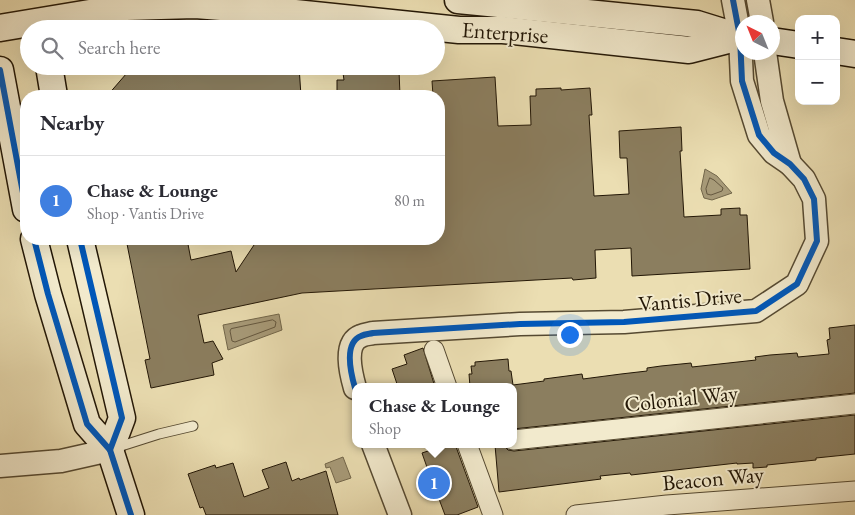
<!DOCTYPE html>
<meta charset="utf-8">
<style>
:root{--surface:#fff;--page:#f7f7f7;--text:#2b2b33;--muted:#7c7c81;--line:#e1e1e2;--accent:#8f2418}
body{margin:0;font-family:"EB Garamond",serif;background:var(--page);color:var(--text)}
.controls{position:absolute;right:15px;top:15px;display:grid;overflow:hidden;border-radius:10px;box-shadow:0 5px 20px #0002}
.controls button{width:45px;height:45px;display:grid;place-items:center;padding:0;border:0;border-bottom:1px solid var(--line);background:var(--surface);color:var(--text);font:25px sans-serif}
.compass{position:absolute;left:735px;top:15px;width:45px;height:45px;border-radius:50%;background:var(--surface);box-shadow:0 5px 20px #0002;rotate:317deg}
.you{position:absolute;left:569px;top:334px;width:18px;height:18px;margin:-12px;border:4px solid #fff;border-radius:50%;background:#1a73e8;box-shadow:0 0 0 8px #1a73e833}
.badge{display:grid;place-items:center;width:32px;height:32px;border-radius:50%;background:var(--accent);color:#fff;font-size:16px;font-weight:700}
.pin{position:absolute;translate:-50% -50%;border:2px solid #fff;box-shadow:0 1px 5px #0006}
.popup{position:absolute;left:352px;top:383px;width:165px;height:65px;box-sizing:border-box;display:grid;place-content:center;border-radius:10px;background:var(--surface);filter:drop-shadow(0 1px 4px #0005);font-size:16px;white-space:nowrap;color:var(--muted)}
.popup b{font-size:19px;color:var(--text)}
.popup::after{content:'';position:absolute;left:50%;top:100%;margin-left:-10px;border:10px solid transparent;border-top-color:var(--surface)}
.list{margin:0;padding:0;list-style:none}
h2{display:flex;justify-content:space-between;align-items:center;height:65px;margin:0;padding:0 20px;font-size:21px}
h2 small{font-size:16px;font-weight:400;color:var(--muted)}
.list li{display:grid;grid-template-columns:32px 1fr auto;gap:15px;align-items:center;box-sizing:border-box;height:90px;padding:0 20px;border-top:1px solid var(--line)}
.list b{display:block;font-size:19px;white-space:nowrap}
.list p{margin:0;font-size:16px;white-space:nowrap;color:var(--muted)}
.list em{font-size:16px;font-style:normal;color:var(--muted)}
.icon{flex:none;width:28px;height:28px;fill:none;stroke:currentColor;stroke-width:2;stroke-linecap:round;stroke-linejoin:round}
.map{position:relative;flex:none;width:855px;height:515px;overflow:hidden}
.search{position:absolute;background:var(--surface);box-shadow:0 5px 20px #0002;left:20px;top:20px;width:425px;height:55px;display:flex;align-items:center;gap:12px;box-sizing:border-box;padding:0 18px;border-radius:28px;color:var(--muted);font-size:19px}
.panel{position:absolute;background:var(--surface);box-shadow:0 5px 20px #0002;left:20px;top:90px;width:425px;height:155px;border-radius:20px}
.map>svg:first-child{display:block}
.water{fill:#a79a78;stroke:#72664a}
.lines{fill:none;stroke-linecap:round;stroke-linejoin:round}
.shore{stroke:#65583f;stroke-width:1}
.building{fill:#8b7e5f;stroke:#231706}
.service-casing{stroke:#554931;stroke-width:11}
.minor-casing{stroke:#554931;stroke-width:21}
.tertiary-casing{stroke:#554931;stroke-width:25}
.secondary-casing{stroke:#231706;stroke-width:29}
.service{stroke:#f2eacd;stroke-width:9}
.minor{stroke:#f2eacd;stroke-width:19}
.tertiary{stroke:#f2eacd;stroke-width:22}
.secondary{stroke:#f2eacd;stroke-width:26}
.cycleway-casing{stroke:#f2eacd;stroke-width:9}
.cycleway{stroke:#0057b8;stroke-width:6}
.labels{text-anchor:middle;stroke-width:4;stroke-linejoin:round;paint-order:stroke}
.street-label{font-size:22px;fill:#231706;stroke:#f2eacd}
</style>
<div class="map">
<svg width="855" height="515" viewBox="0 0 855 515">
<rect width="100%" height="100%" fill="#ebdeb2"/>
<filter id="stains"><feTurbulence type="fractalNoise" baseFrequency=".004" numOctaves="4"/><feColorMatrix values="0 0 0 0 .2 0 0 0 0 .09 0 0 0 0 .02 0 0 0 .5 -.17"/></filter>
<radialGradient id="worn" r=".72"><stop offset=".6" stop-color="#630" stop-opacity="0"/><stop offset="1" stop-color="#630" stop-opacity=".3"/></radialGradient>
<!-- water -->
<g class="water">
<polygon points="705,169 717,176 732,193 712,200 704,198 701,189"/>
<polygon points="279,314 282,330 228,350 223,325"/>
<polygon points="343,457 351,478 336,483 330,467 326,468 325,464"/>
</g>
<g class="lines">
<!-- shore -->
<g class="shore">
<polygon points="710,178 714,180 723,188 722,191 711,195 707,194 706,189"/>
<polygon points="273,320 276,322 275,327 235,342 232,341 230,331 231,329"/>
</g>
</g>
<!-- building -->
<g class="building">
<polygon points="133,66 299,66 301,96 107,96"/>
<polygon points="399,70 400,96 337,96 337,80 344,80 343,73"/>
<polygon points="495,77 498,126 531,125 530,96 536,96 536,89 561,88 561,90 590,88 592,115 589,115 594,196 629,194 627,158 620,158 619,131 681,127 682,151 680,151 684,217 721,215 721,209 740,208 740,215 747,215 750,269 632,276 631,248 595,250 596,278 573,280 572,278 302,293 198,315 204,343 213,341 223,359 212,363 214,375 151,388 145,360 150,359 126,239 187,239 191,260 231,251 236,272 254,245 253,239 439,239 439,96 433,96 432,81"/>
<polygon points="855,325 855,393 513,429 513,387 470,387 469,374 472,374 471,366 475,366 475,362 508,359 509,371 511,371 513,385 544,381 544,379 582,374 583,379 621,374 647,371 647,368 661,366 691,363 692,367 756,360 755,357 770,355 797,353 798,357 829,354 827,340 830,339 829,328"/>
<polygon points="423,348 435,387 398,387 392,369 407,364 404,355"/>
<polygon points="855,415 855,454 816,458 816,460 767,465 767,467 753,468 753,463 737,464 737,463 631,475 630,473 600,476 601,479 499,492 495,445 503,445 508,450 514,451"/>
<polygon points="435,444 455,444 478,507 457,515 445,515 439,499 437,500 430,485 426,474 429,473 422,453 437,448"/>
<polygon points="286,462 292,481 299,478 300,480 326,471 338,515 206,515 203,507 200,508 188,474 215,465 216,468 233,463 244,497 269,488 262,470"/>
</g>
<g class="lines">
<!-- service casing -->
<g class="service-casing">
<polyline id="service" points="115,448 159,434 193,426"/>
</g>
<!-- minor casing -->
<g class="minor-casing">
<g id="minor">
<polyline points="434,350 447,387"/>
<polyline points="513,440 855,404"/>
<polyline points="467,444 493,515"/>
<polyline points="576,515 667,505 855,491"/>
</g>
</g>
<!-- tertiary casing -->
<g class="tertiary-casing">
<g id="tertiary">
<polyline points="758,0 762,22"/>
<polyline points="765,52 772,101 790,164"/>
<path d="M355,388C351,374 343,343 361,336C365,334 369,334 373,333L520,324L624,322L756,311L797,284L817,241L814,199L804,179L790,164L774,153L759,135L742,81L740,37L733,0"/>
<polyline points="373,444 400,515"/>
<polyline points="0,466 61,461 110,450"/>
</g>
</g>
<!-- secondary casing -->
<g class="secondary-casing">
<g id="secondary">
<polyline points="458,0 697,24 739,37"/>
<polyline points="0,28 126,7 195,5 286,12 459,30 503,30 689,50 740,37"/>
<polyline points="772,41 799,45"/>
<polyline points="836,51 855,54"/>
<polyline points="49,66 54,96"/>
<polyline points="0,70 26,209"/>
<polyline points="34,239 48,294 87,424 110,450 131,515"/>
<polyline points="80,239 122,418 110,450"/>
</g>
</g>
<!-- service -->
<use href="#service" class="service"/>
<!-- minor -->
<use href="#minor" class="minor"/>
<!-- tertiary -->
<use href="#tertiary" class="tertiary"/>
<!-- secondary -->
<use href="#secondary" class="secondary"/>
<!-- cycleway casing -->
<g class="cycleway-casing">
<g id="cycleway">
<polyline points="0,70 26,209"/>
<polyline points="34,239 48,294 87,424 110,450 131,515"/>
<polyline points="80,239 122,418 110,450"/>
<path d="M355,388C351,374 343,343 361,336C365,334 369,334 373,333L520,324L624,322L756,311L797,284L817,241L814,199L804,179L790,164L774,153L759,135L742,81L740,37L733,0"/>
</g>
</g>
<!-- cycleway -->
<use href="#cycleway" class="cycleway"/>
</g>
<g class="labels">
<!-- street labels -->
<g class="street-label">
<text transform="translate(505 32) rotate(4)" y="8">Enterprise</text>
<text transform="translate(690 299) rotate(-5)" y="8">Vantis Drive</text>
<text transform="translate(681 398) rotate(-6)" y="8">Colonial Way</text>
<text transform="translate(713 478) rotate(-5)" y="8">Beacon Way</text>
</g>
</g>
<rect width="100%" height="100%" filter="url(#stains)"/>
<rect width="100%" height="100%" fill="url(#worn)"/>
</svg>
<div class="controls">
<button>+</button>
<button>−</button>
</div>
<svg class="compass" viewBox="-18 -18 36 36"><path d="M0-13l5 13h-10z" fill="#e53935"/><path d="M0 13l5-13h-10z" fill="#7c7c81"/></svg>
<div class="you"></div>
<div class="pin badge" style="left:434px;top:483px;background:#3f7fe0">1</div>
<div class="popup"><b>Chase &amp; Lounge</b>Shop</div>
<div class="search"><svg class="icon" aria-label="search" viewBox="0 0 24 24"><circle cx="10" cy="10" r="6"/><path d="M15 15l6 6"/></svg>Search here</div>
<section class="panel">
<h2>Nearby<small></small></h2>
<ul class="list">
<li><span class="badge" style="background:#3f7fe0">1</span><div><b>Chase &amp; Lounge</b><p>Shop · Vantis Drive</p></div><em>80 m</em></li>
</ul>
</section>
</div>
